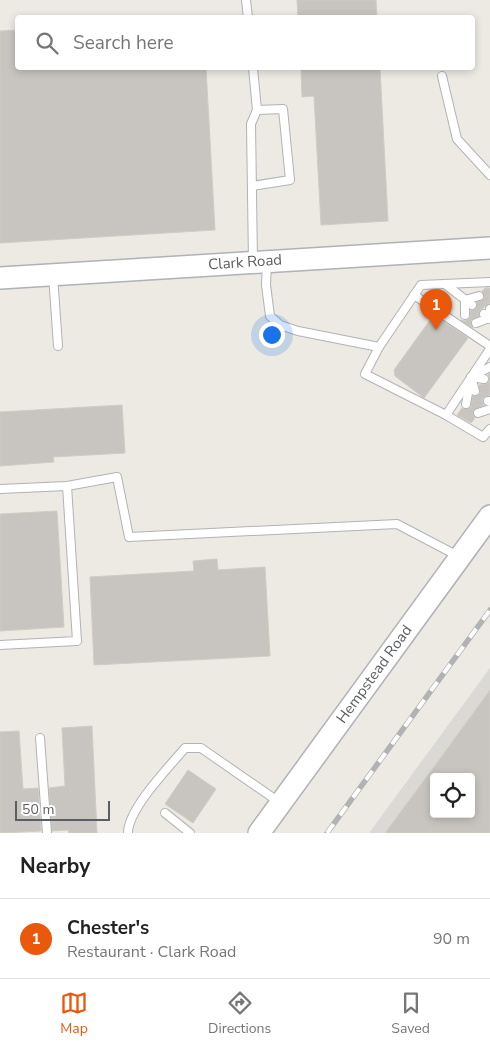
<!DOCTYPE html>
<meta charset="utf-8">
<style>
:root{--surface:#fff;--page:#f6f6f6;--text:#222;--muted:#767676;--line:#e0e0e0;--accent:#ea580c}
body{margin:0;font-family:"Nunito Sans",sans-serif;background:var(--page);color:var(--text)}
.controls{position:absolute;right:15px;bottom:15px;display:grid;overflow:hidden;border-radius:5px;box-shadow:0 2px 8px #0003}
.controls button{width:45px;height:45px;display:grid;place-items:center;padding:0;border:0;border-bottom:1px solid var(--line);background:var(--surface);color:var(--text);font:25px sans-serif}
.scale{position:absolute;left:15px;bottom:12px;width:95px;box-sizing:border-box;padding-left:5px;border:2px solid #5b5e62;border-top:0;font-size:14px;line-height:18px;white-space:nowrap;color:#5b5e62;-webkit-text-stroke:4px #fff;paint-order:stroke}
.you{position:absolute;left:271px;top:334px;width:18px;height:18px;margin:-12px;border:4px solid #fff;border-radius:50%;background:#1a73e8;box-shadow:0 0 0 8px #1a73e833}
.badge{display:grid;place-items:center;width:32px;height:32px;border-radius:50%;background:var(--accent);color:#fff;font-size:16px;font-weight:700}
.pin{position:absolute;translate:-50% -41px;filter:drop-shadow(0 1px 2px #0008)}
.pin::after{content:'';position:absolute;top:26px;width:18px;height:15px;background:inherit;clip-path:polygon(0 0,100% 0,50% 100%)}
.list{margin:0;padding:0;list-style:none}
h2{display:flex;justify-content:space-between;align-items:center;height:65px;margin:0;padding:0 20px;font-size:21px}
h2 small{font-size:16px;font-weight:400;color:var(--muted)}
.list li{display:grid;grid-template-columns:32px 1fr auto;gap:15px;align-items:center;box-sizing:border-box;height:80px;padding:0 20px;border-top:1px solid var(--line)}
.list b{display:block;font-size:19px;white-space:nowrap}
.list p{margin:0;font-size:16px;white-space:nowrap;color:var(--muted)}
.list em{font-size:16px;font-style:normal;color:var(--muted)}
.icon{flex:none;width:28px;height:28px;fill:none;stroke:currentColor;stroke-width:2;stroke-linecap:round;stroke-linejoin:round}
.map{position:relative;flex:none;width:490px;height:833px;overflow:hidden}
.search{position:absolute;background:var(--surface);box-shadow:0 2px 8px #0003;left:15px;right:15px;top:15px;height:55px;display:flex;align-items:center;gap:12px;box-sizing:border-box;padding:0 18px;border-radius:5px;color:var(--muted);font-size:19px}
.sheet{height:145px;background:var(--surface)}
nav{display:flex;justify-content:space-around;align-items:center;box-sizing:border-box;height:70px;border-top:1px solid var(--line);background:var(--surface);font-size:14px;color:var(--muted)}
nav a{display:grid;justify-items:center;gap:2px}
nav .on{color:var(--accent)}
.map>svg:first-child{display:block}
.industrial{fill:#dbd9d5;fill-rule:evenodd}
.building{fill:#c8c5c0;stroke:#d0ccc1;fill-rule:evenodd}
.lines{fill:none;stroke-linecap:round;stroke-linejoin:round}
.lane-casing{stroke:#b0b3b7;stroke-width:10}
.secondary-casing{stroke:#afb2b7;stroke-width:24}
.lane{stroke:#fff;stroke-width:8}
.secondary{stroke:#fff;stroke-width:21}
.rail-casing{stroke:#b1b2b2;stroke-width:5.5}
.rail{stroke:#fff;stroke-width:4;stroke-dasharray:11;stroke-linecap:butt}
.labels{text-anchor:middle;stroke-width:4;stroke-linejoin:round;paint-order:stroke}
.street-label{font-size:15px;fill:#5b5e62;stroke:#fff}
</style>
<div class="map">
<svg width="490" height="833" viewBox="0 0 490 833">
<rect width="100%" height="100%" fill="#eceae3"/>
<!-- industrial -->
<path class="industrial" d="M490,668V833H369ZM434,777H471V814H434Z"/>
<!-- building -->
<g class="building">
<polygon points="297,0 376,0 377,18 298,18"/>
<polygon points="18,30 18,68 206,68 215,230 0,243 0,31"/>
<polygon points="301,68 380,68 388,221 321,225 314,96 302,97"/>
<polygon points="485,288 490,288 490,303 480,310 479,316 471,320 471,325 473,328 461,320 465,321 470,318 471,310 476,309 477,302 484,298 482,291"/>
<polygon points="433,316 435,316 468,338 424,398 395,376 394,370"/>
<polygon points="490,373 490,395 483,398 482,401 484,405 474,410 473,414 475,418 471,423 457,415 462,408 467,409 471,407 473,396 477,396 480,393 479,385 488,383 490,379 488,375"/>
<polygon points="122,405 125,453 53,457 54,462 0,466 0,412"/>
<polygon points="57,511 64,627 0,631 0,514"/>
<polygon points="217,559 218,570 265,567 270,656 94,665 90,577 194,571 193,561"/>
<path d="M490,690V833H385L434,767ZM434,777H471V814H434Z"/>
<polygon points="92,726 97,833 69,833 68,830 52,831 49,788 65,786 62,728"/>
<polygon points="19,731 23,789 38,788 41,831 0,833 0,732"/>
<polygon points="188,770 216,789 193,823 165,804"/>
</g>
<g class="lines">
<!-- lane casing -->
<g class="lane-casing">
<g id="lane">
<polyline points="246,0 248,18"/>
<polyline points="253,68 257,110 251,124 253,262"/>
<polyline points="442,76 457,139 490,175"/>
<polyline points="252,186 290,180 283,109 257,110"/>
<polyline points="267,263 266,285 270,316 280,325 298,331 379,347"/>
<polyline points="53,275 58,346"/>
<polyline points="490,282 421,285 379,347 365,374 446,415 483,437 490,429"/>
<polyline points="445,284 472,305"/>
<polyline points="414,295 490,346"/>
<polyline points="465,300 479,296"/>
<polyline points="484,314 489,318 490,309"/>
<polyline points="465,315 465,300"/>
<polyline points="476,323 489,318 490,319"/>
<polyline points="475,391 471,377 484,379"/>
<polyline points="488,401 490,401"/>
<polyline points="466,404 471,377 490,367"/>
<polyline points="478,413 490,409"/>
<polyline points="446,415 490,349"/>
<polyline points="0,489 67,486 117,477 129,537 397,524 460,557"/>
<polyline points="0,645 77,641 67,486"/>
<polyline points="40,738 47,833"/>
<polyline points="165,813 190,833"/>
<path d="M128,833C128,809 169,767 185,748H201L279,802"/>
</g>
</g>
<!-- secondary casing -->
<g class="secondary-casing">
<g id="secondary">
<polyline points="0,278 490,248"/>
<polyline points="259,833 490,516"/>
</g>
</g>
<!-- lane -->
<use href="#lane" class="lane"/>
<!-- secondary -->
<use href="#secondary" class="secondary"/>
<!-- rail casing -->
<g class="rail-casing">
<polyline id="rail" points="327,833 490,610"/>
</g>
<!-- rail -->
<use href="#rail" class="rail"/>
</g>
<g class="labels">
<!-- street labels -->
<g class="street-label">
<text transform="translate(245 262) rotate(-4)" y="5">Clark Road</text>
<text transform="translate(374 674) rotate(-54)" y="5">Hempstead Road</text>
</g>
</g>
</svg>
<div class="controls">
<button><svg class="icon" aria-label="locate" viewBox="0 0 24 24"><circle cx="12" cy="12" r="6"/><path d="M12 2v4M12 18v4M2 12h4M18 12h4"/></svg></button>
</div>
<div class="scale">50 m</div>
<div class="you"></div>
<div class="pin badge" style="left:436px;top:330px">1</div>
<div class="search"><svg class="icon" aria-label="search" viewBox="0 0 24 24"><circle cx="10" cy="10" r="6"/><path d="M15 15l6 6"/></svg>Search here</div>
</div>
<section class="sheet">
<h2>Nearby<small></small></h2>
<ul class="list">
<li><span class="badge">1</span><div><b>Chester's</b><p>Restaurant · Clark Road</p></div><em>90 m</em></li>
</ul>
</section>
<nav>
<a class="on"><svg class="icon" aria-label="map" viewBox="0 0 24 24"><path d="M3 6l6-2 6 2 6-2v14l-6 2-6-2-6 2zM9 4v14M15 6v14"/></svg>Map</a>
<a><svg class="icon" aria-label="directions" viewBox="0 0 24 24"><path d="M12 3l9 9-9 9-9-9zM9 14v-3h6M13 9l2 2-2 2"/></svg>Directions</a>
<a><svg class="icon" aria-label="saved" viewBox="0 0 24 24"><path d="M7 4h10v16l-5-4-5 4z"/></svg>Saved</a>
</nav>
